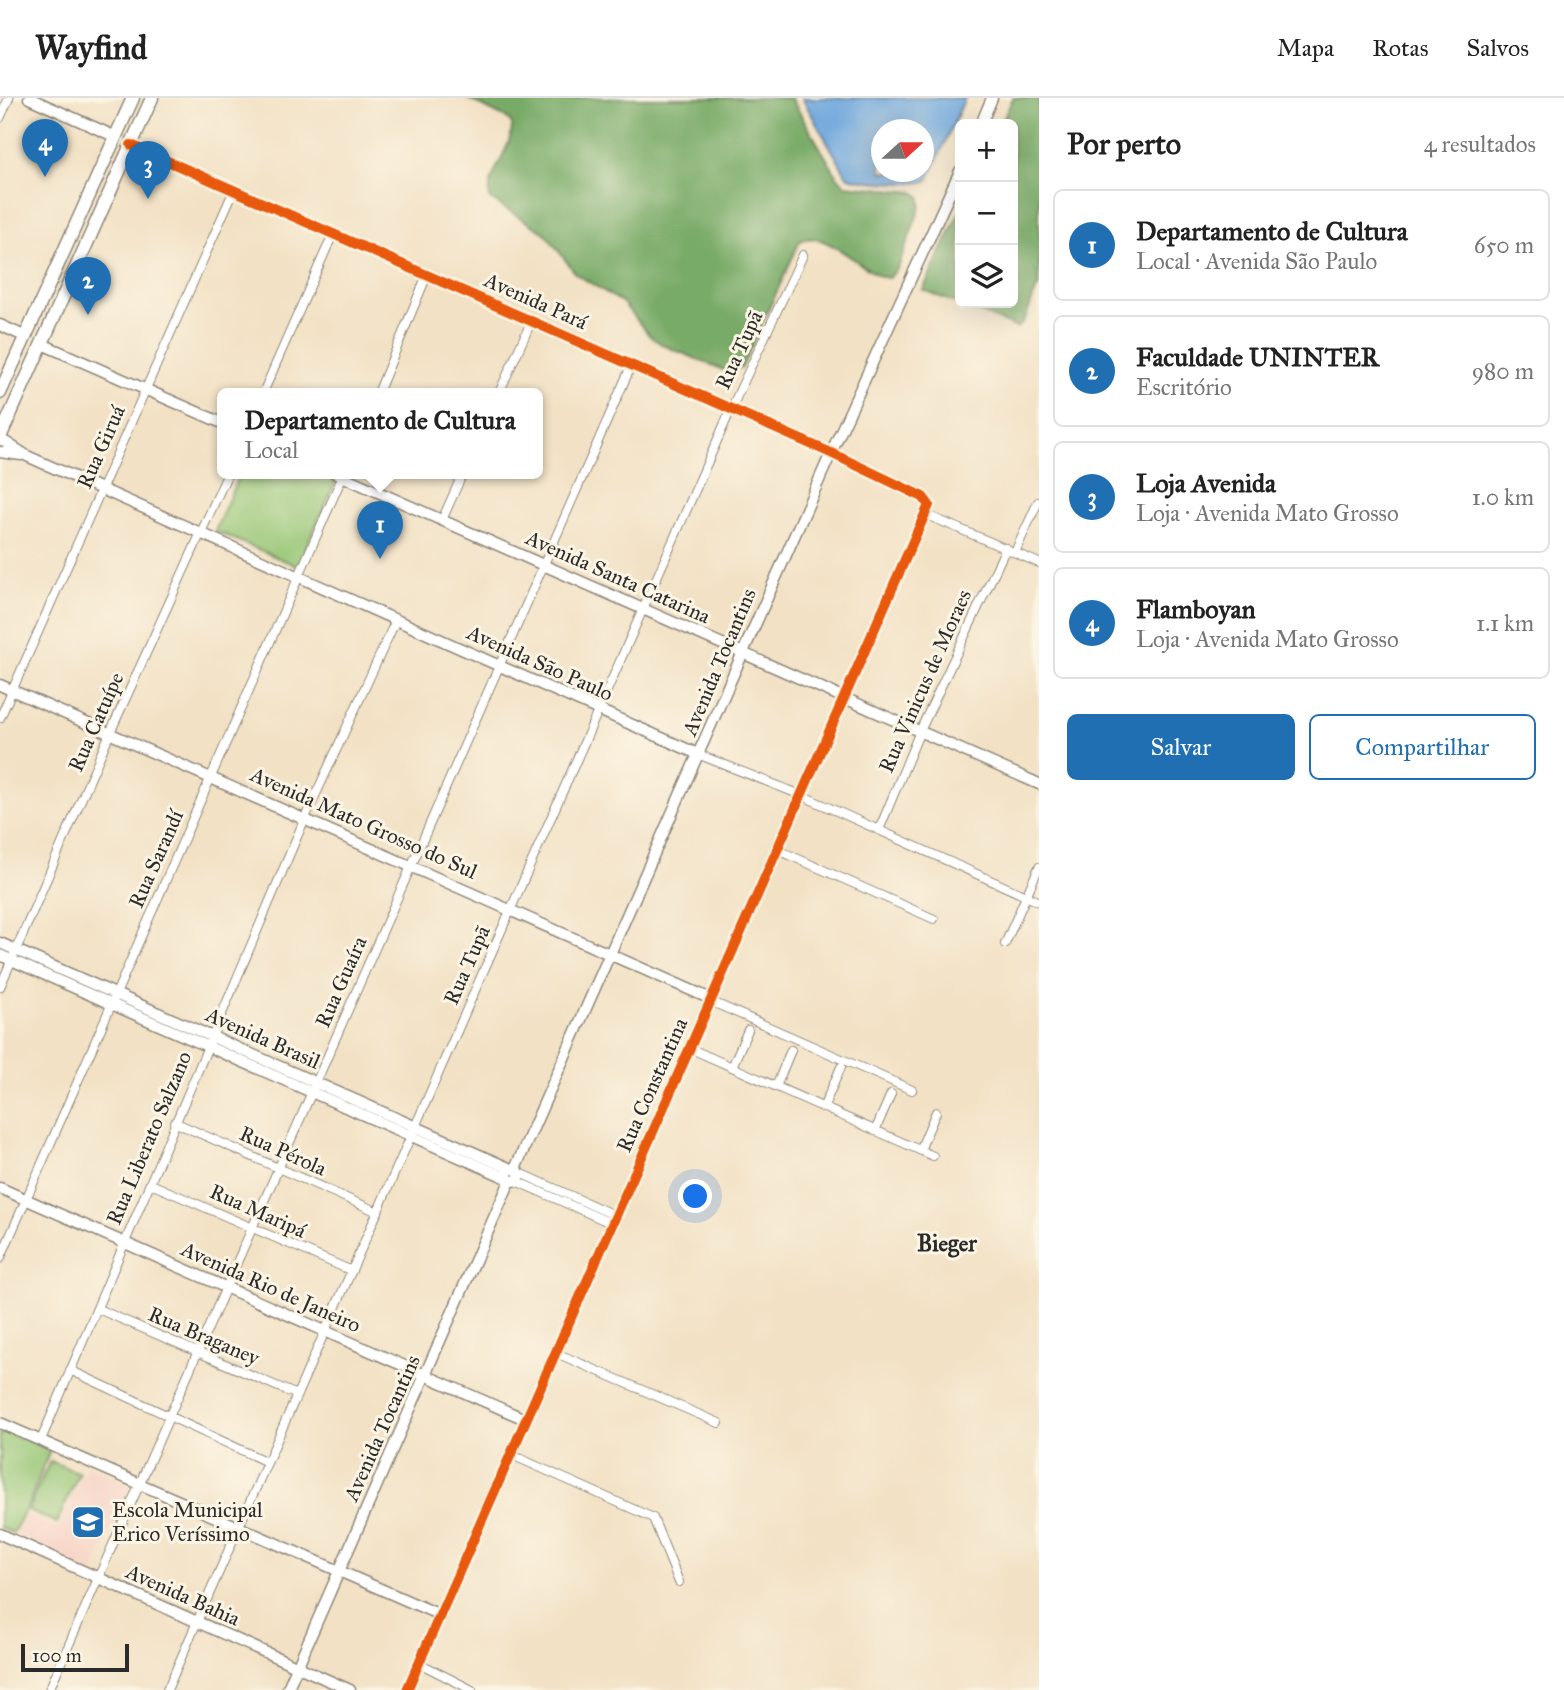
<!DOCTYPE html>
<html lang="pt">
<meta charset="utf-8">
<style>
:root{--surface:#fff;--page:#f6f6f6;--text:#222;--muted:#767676;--line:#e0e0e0;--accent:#1f6fb2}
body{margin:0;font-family:"IM FELL Great Primer",serif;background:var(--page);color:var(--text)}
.controls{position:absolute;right:21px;top:21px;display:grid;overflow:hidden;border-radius:10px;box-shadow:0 7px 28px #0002}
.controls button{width:63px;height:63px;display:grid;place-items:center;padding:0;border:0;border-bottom:2px solid var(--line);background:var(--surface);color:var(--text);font:35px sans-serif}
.compass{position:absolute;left:871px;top:21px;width:63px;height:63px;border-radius:50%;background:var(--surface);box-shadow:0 7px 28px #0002;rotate:69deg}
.scale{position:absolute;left:21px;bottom:18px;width:108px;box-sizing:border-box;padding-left:7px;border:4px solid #2b2b2b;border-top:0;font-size:19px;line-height:24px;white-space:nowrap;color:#2b2b2b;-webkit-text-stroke:5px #fcf5e5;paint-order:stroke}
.you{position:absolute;left:696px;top:1099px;width:24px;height:24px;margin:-18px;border:5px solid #fff;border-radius:50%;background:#1a73e8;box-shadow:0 0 0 10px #1a73e833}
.badge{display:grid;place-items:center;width:46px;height:46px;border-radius:50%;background:var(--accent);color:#fff;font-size:23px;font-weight:700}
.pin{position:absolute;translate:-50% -58px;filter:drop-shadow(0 2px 4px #0008)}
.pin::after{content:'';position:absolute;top:37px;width:24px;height:21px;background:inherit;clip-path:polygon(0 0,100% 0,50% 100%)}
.popup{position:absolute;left:217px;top:290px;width:326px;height:91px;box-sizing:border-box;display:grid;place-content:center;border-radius:10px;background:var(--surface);filter:drop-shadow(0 2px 5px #0005);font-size:23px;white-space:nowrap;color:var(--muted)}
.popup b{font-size:26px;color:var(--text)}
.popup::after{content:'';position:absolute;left:50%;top:100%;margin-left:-14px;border:14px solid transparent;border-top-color:var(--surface)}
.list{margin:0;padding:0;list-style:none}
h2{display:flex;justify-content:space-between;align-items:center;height:91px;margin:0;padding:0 28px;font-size:30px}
h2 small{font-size:23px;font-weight:400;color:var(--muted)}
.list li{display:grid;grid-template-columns:46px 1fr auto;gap:21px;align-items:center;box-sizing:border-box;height:112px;margin:0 14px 14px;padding:0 14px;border:2px solid var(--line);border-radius:10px}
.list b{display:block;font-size:26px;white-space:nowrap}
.list p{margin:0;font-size:23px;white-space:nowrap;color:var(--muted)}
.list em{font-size:23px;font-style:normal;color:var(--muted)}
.actions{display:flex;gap:14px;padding:21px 28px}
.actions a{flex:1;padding:16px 0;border:2px solid var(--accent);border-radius:10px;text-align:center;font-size:24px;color:var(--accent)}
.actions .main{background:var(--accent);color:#fff}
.icon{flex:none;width:38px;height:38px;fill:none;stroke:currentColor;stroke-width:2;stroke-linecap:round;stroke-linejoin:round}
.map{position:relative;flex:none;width:1039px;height:1592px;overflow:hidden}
header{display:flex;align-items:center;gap:42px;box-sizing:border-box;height:98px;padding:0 35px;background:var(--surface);border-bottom:2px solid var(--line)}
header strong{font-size:33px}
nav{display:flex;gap:38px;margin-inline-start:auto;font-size:24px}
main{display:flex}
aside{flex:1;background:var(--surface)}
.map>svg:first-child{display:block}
.built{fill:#f6d1c5}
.green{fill:#97c676;stroke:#617850;stroke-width:2}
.forest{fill:#79ab67;stroke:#526b49;stroke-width:2}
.water{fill:#6fa7dd;stroke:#4d6984;stroke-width:2;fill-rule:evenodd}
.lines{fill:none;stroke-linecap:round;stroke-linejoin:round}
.minor-casing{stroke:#8e8678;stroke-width:10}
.tertiary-casing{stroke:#8e8678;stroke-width:13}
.secondary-casing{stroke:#8e8678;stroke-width:15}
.minor{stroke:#fff;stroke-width:8}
.tertiary{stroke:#fff;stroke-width:10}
.secondary{stroke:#fff;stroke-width:12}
.cycleway-casing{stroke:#fcf5e5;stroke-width:15}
.cycleway{stroke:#e8590c;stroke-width:10}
.labels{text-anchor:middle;stroke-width:6;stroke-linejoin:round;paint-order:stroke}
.street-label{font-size:21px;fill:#2b2b2b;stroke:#fcf5e5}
.poi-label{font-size:21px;fill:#2b2b2b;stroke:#fcf5e5;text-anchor:start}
.neighbourhood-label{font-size:23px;font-weight:bold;fill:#2b2b2b;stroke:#fcf5e5}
</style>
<header>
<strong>Wayfind</strong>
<nav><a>Mapa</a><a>Rotas</a><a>Salvos</a></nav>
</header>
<main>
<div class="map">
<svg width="1039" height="1592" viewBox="0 0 1039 1592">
<rect width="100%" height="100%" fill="#fcf5e5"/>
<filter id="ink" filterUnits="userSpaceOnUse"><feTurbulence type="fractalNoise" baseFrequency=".0143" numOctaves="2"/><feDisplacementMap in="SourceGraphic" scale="14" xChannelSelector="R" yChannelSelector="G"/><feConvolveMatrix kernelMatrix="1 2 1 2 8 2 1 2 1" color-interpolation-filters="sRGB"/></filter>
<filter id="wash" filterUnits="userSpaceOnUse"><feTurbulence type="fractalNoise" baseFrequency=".00686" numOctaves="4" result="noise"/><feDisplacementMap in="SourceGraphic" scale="28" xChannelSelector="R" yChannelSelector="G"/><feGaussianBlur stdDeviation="1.57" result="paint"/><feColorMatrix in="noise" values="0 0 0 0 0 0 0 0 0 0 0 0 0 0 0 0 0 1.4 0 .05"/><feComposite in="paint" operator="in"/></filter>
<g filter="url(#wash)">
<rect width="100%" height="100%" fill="#f2e1c4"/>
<!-- built -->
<polygon class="built" points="87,1367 131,1387 93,1475 17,1436 25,1416 58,1431"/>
<!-- green -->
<g class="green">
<polygon points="240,375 317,375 336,384 297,468 215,433"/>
<polygon points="0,1331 50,1352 29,1405 13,1435 0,1430"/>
<polygon points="50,1363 79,1375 57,1425 28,1412"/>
</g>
<!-- forest -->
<g class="forest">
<path d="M466,0H791L838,80L846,87L914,94L920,98L921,107L898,170L889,180C866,179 827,129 800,143L742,269L728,274L663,247L650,238L623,205L576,176L545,135L490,101C485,76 513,52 512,26L508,21Z"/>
<path d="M1013,0H1039V187C1030,201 1030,218 1018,230L923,192L960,113V205H1013V26H1001Z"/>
</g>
<!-- water -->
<path class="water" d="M802,0H965L928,82C920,88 858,84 847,78ZM881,32H923V74H881Z"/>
</g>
<g filter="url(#ink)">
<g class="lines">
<!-- minor casing -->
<g class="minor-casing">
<g id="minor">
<polyline points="0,20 9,0"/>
<polyline points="263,295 333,136"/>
<polyline points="378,295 427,177"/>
<polyline points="499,295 532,222"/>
<polyline points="927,417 1039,465"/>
<polyline points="442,422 463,375"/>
<polyline points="1015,454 1038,404"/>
<polyline points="0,620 234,92"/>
<polyline points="700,657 801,697 1039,804"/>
<polyline points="879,732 920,633 1006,450"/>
<polyline points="778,752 934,821"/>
<polyline points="1005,846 1039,769"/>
<polyline points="0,889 110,635 228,375"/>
<polyline points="710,903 912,992"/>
<polyline points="689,950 933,1058"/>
<polyline points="732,969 748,932"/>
<polyline points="776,989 791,952"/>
<polyline points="823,1010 841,969"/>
<polyline points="174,1024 378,1114"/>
<polyline points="875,1033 891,996"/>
<polyline points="920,1052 936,1014"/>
<polyline points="518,1074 616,1118"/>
<polyline points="516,1083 613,1126"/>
<polyline points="151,1086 352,1173"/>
<polyline points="0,1161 344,375"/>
<polyline points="98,1211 297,1297"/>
<polyline points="556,1255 719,1325"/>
<polyline points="70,1272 267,1364"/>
<polyline points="41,1342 305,720 396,522"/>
<polyline points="512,1357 653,1420 679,1484"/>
<polyline points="419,1565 472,1592"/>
<polyline points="49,1592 632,266"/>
<polyline points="167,1592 731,311 803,157"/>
<polyline points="407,1592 928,413 928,404 923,399 831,355"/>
</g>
</g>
<!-- tertiary casing -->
<g class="tertiary-casing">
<g id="tertiary">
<polyline points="29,0 116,39"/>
<polyline points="981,26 992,0"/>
<polyline points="131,47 831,355"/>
<polyline points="0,227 26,239"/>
<polyline points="42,246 222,325"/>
<polyline points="2,342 27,358 700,657"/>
<polyline points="0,354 21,357"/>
<polyline points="335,375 1039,686"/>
<polyline points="0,587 711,901"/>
<polyline points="0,845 511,1071"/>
<polyline points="0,857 507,1080"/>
<circle cx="513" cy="1077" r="6"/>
<polyline points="515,1071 831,355 960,73"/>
<polyline points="0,1090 527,1322"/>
<polyline points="0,1325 440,1517"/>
<polyline points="0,1436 350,1592"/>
<polyline points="287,1592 510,1083"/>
</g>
</g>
<!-- secondary casing -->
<g class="secondary-casing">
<g id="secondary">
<polyline points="0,295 133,0"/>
<polyline points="1,337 152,0"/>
</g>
</g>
<!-- minor -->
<use href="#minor" class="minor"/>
<!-- tertiary -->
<use href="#tertiary" class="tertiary"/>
<!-- secondary -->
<use href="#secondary" class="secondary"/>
<!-- cycleway casing -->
<g class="cycleway-casing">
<polyline id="cycleway" points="131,47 831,355 923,399 929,407 407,1592"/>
</g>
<!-- cycleway -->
<use href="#cycleway" class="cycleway"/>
</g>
</g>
<!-- icons -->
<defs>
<g id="school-square" transform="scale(1.75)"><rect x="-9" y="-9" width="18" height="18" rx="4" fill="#1f6fb2" stroke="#fcf5e5"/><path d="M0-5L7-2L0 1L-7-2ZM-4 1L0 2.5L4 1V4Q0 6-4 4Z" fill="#fff"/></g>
</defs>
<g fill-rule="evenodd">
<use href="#school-square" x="88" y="1424"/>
</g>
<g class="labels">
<!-- street labels -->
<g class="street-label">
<text transform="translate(536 203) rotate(24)" y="7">Avenida Pará</text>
<text transform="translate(739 252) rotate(-65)" y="7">Rua Tupã</text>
<text transform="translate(101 349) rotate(-66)" y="7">Rua Giruá</text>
<text transform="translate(618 479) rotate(24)" y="7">Avenida Santa Catarina</text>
<text transform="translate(719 564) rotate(-67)" y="7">Avenida Tocantins</text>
<text transform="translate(540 565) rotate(24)" y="7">Avenida São Paulo</text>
<text transform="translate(925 583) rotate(-66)" y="7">Rua Vinicus de Moraes</text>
<text transform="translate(96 624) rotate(-66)" y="7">Rua Catuípe</text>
<text transform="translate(364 725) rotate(24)" y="7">Avenida Mato Grosso do Sul</text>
<text transform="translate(156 761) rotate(-66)" y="7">Rua Sarandí</text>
<text transform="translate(467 867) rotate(-66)" y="7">Rua Tupã</text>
<text transform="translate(341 884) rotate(-66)" y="7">Rua Guaíra</text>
<text transform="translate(263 940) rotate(24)" y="7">Avenida Brasil</text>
<text transform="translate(652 987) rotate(-66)" y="7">Rua Constantina</text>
<text transform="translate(149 1040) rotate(-67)" y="7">Rua Liberato Salzano</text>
<text transform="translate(283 1053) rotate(24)" y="7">Rua Pérola</text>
<text transform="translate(258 1113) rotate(24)" y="7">Rua Maripá</text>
<text transform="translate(271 1189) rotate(24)" y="7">Avenida Rio de Janeiro</text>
<text transform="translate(204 1238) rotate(23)" y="7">Rua Braganey</text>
<text transform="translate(382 1330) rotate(-66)" y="7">Avenida Tocantins</text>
<text transform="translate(183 1497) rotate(24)" y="7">Avenida Bahia</text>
</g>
<!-- poi labels -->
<g class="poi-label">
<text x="112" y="1419">Escola Municipal<tspan x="112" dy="24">Erico Veríssimo</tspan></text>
</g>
<!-- neighbourhood labels -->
<g class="neighbourhood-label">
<text x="947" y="1153">Bieger</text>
</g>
</g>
</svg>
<div class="controls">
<button>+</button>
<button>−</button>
<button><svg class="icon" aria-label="layers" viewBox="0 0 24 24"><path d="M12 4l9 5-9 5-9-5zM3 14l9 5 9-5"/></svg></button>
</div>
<svg class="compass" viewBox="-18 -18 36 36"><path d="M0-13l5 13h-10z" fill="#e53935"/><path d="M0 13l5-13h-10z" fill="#767676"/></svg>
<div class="scale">100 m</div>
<div class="you"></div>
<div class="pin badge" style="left:380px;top:461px">1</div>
<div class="popup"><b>Departamento de Cultura</b>Local</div>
<div class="pin badge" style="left:88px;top:217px">2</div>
<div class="pin badge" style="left:148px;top:101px">3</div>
<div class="pin badge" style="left:45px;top:79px">4</div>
</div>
<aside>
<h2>Por perto<small>4 resultados</small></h2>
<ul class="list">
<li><span class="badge">1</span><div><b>Departamento de Cultura</b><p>Local · Avenida São Paulo</p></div><em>650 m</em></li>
<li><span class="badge">2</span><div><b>Faculdade UNINTER</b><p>Escritório</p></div><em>980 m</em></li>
<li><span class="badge">3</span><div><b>Loja Avenida</b><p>Loja · Avenida Mato Grosso</p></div><em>1.0 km</em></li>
<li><span class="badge">4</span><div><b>Flamboyan</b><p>Loja · Avenida Mato Grosso</p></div><em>1.1 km</em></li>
</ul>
<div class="actions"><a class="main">Salvar</a><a>Compartilhar</a></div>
</aside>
</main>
